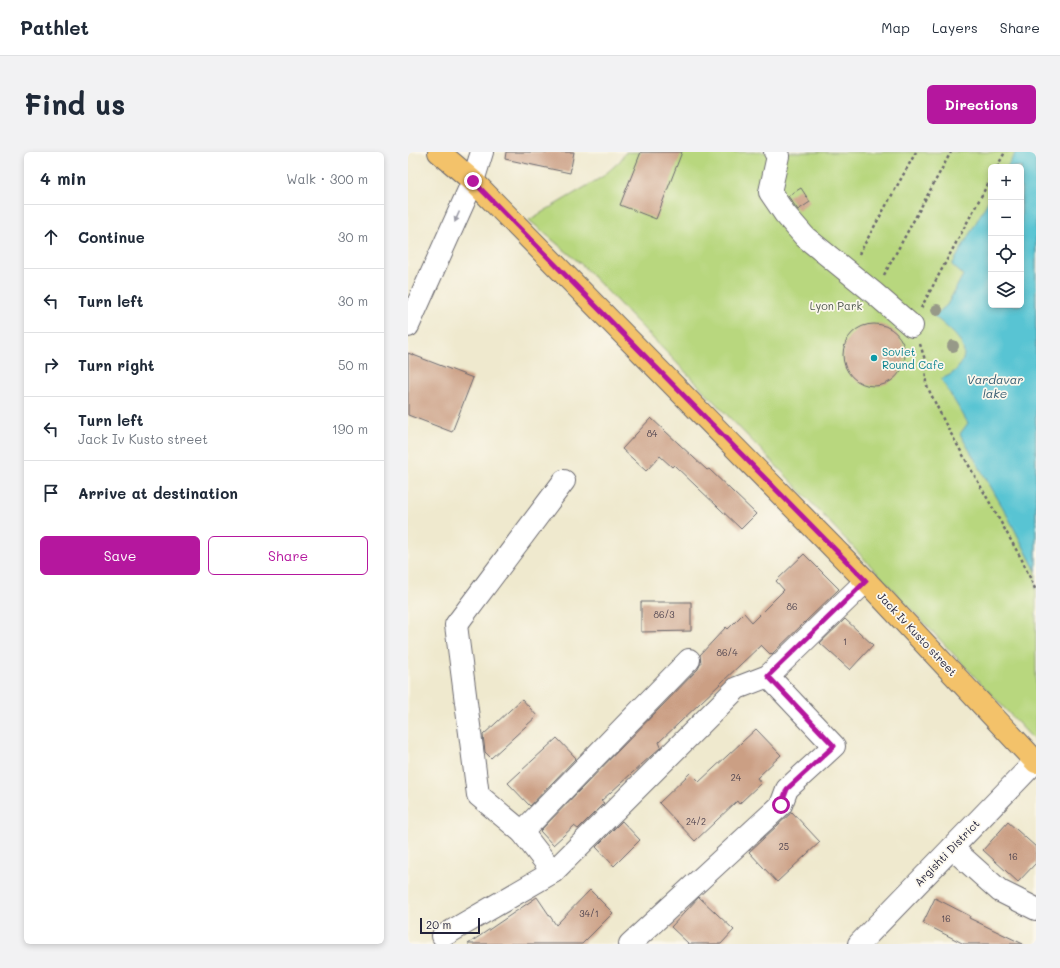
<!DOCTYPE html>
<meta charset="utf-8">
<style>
:root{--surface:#fff;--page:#f2f2f3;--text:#1f2937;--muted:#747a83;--line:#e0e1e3;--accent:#b5179e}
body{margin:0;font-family:Mali,sans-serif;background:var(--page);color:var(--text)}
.controls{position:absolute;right:12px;top:12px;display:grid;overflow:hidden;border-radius:6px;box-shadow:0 2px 6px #0003}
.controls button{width:36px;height:36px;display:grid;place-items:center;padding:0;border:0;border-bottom:1px solid var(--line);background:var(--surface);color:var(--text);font:20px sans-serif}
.scale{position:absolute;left:12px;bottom:10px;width:60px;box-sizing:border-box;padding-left:4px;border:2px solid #22223b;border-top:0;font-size:11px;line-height:14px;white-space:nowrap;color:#22223b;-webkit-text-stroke:3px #fbf7ec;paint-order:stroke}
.stop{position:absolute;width:12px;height:12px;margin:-9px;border:3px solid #b5179e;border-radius:50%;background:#fff}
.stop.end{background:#b5179e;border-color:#fff;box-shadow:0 1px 4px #0008}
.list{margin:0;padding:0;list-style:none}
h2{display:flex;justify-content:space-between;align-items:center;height:52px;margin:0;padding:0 16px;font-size:17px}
h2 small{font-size:13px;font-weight:400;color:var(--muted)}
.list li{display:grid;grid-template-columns:26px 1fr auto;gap:12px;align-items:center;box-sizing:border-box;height:64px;padding:0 16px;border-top:1px solid var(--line)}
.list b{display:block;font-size:15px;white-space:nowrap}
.list p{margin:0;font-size:13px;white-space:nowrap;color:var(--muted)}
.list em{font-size:13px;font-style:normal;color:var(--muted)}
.actions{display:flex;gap:8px;padding:12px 16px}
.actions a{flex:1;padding:9px 0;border:1px solid var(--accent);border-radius:6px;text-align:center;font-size:14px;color:var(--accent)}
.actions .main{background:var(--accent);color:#fff}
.icon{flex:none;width:22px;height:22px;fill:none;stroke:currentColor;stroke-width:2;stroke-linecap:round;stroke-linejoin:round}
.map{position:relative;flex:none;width:628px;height:792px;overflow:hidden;border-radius:6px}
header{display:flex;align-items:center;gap:24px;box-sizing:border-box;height:56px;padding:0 20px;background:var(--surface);border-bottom:1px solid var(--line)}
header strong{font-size:19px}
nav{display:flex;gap:22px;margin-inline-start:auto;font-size:14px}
.intro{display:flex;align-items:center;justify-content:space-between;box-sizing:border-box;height:96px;padding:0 24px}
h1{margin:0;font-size:28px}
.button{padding:10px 18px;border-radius:6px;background:var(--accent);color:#fff;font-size:14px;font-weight:700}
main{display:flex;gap:24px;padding:0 24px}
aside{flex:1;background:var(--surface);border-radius:6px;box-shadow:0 2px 6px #0003}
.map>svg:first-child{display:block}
.green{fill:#b8d77e;stroke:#6d7c5c;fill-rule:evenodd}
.water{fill:#59c4d3;stroke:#3e7387}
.building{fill:#cb9f84}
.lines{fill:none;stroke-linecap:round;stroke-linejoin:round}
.minor-casing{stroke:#6a686e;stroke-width:24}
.major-casing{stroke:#6a686e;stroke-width:24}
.path{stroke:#6a686e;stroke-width:2.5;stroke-dasharray:3 3;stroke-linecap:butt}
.minor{stroke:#fff;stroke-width:22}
.major{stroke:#f3c26a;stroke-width:22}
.tree{fill:#979988}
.oneway{fill:#9c9ca7}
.route{stroke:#b5179e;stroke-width:5}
.culture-dot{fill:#0f9aa8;stroke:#fbf7ec;stroke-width:1.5}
.labels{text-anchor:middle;stroke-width:3.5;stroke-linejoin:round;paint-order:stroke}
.number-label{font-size:9px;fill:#4c414d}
.park-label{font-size:11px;fill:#4f584f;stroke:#fbf7ec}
.culture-label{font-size:11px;fill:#0d838f;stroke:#fbf7ec;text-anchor:start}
.street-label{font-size:11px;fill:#22223b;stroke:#fbf7ec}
.water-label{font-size:12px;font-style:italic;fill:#355b70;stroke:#fbf7ec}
</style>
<header>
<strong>Pathlet</strong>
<nav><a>Map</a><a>Layers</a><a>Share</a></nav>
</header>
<div class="intro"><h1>Find us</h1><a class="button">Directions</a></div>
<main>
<aside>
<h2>4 min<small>Walk · 300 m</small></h2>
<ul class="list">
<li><svg class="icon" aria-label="ahead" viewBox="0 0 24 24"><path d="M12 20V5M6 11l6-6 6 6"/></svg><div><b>Continue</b></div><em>30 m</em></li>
<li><svg class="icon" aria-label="left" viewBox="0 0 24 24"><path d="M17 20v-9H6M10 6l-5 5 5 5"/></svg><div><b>Turn left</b></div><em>30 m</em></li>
<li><svg class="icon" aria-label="right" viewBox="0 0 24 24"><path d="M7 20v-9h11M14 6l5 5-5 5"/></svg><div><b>Turn right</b></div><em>50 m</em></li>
<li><svg class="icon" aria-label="left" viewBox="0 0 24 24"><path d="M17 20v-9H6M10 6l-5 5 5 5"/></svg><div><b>Turn left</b><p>Jack Iv Kusto street</p></div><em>190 m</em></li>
<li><svg class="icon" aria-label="arrive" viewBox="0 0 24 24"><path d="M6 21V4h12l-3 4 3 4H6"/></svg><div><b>Arrive at destination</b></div></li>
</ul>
<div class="actions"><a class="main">Save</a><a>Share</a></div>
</aside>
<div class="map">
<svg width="628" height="792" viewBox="0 0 628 792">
<rect width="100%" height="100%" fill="#fbf7ec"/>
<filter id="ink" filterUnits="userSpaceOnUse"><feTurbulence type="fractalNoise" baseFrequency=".025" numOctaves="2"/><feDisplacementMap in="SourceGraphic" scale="8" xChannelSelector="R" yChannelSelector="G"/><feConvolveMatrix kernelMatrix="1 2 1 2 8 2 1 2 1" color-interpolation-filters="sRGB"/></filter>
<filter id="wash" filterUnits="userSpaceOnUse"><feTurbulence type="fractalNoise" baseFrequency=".012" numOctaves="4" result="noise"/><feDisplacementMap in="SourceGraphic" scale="16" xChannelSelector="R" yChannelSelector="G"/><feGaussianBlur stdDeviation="0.9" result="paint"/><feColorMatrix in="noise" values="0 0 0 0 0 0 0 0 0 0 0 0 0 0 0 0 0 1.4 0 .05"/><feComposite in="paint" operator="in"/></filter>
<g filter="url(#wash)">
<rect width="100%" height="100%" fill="#efe9ce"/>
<!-- green -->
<path class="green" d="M218,0H628V590L383,329L173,112L121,68L194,25L212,9ZM583,15H613V153H583Z"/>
<!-- water -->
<path class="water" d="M608,0H628V419L598,361L552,282L560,271L533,227C537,225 543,223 546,220C571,197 543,179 526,164L539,153L555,123L544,113L583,44V153H613V15H599Z"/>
<g id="blocks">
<!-- building -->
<g class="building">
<polygon points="98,0 166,0 162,21 97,7"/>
<polygon points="233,0 274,0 248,67 212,53"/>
<polygon points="393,36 402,50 390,58 380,44"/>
<circle cx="466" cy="203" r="31"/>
<polygon points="0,201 65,226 44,280 0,263"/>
<polygon points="243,266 299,318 301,317 348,362 333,377 266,313 264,315 252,304 238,319 214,297"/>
<polygon points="396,402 431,437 363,503 353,493 251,590 253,595 193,649 196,651 170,677 166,674 145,693 132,679 290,517 293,511 292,503 318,475 320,477 336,461 344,470 376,438 368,429"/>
<polygon points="233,450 283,450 283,479 233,480"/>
<polygon points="437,467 465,493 442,518 412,491"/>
<polygon points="114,547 129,564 83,606 77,600 75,583"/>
<polygon points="348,577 373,603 349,626 353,631 331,652 329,649 287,689 251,651 282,621 291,630"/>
<polygon points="149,586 168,606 122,654 100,631"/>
<polygon points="384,660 412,690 369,730 341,700"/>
<polygon points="214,669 232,688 206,714 188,695"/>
<polygon points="600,670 628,695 628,711 610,730 575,698"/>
<polygon points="182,738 205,761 174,792 60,792 129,745 148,773"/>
<polygon points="291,745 326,778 313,792 281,792 263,775"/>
<polygon points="527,746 562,764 561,766 615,792 556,792 515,771"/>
</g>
</g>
</g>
<g filter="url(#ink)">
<use href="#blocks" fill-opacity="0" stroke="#6a686e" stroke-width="1"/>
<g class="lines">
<!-- minor casing -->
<g class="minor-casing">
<g id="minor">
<polyline points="367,0 370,4 362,40 377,62 397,85 466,141 504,174"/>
<polyline points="0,174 65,29 74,0"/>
<polyline points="156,329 48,473 70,643 114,680 145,720 329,536 360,524 458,429"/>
<polyline points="114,680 281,508"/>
<polyline points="544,696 592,739 628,757"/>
<polyline points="35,784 145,720"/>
<polyline points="222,792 373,653 379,637 426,594 360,524"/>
<polyline points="451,792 627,610"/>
</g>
</g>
<!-- major casing -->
<g class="major-casing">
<polyline id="major" points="31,0 65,29 458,429 628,610"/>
</g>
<!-- path -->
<g class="path">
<polyline points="589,15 597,0"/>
<polyline points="451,102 508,0"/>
<polyline points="476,123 543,0"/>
<polyline points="513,156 583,26"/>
<polyline points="512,192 517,208 518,232 537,271 614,408 628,439"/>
</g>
<!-- minor -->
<use href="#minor" class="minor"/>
<!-- major -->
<use href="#major" class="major"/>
</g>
<!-- trees -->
<g class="tree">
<circle cx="529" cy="158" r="6"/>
<circle cx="545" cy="194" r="6"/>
</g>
<!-- one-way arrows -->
<defs><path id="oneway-solid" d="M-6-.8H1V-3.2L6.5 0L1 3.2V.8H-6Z"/></defs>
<use class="oneway" href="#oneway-solid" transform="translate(49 65) rotate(114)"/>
</g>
<g class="lines" filter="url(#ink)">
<!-- route -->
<polyline class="route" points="65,29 458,429 360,524 426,594 379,637 373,653"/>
</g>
<!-- markers -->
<circle class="culture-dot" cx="466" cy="206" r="4"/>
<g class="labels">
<!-- number labels -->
<g class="number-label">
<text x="244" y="285">84</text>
<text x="384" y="458">86</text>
<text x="256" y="466">86/3</text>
<text x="437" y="493">1</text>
<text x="319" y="504">86/4</text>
<text x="328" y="629">24</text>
<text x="288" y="673">24/2</text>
<text x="376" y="698">25</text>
<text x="605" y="708">16</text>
<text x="181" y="765">34/1</text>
<text x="538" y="770">16</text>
</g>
<!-- park labels -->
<g class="park-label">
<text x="428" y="158">Lyon Park</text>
</g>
<!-- culture labels -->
<g class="culture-label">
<text x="474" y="204">Soviet<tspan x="474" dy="13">Round Cafe</tspan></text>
</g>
<!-- street labels -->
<g class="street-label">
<text transform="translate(509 482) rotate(47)" y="4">Jack Iv Kusto street</text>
<text transform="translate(539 701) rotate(-46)" y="4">Argishti District</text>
</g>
<!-- water labels -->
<g class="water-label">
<text x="587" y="232">Vardavar<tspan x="587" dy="14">lake</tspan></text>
</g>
</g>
</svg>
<div class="controls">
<button>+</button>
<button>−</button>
<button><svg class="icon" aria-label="locate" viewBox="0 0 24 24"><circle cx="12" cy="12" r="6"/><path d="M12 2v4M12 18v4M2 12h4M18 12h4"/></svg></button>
<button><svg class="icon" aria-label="layers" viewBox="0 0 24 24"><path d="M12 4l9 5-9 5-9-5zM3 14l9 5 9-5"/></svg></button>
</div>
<div class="scale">20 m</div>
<div class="stop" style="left:373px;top:653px"></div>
<div class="stop end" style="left:65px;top:29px"></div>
</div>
</main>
